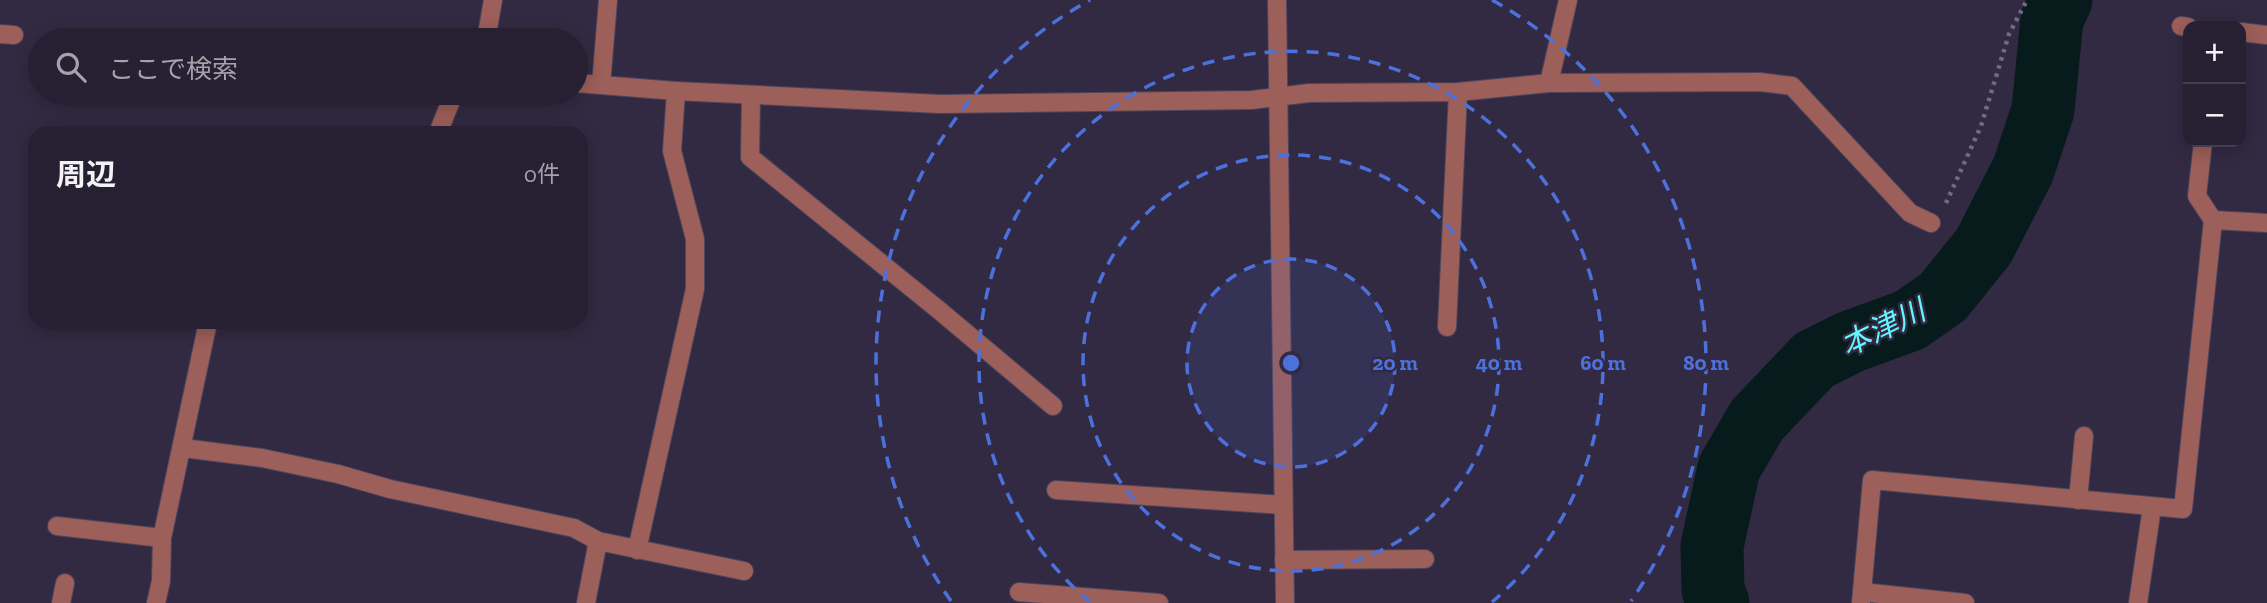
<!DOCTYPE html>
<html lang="ja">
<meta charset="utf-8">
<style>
:root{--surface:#262032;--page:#2e283a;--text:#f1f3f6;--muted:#a4a3ac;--line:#423e4d}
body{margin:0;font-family:"Zilla Slab","Noto Sans JP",serif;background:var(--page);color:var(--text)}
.controls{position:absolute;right:21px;top:21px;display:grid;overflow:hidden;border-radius:14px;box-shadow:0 4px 18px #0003}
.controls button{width:63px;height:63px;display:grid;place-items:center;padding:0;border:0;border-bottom:2px solid var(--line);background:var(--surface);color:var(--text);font:35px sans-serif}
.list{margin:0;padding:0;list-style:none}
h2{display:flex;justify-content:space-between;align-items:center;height:91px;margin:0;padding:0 28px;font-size:30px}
h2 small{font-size:23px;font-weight:400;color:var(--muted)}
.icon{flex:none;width:38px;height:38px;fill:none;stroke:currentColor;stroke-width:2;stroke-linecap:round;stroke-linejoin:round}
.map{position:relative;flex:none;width:2267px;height:603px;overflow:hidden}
.search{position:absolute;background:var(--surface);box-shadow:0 4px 18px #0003;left:28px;top:28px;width:560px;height:77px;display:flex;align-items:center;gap:18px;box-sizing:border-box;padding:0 24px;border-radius:38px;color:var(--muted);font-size:26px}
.panel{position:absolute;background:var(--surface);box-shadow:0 4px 18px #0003;left:28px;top:126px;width:560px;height:203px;border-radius:21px}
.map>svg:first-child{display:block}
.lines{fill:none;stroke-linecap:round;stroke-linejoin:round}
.river{stroke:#081b1c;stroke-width:63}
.minor-casing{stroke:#4d465d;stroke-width:20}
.path{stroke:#716b7f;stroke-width:4.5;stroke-dasharray:3.5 5;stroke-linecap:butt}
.minor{stroke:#9d5f59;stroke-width:18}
.ring{fill:none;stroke:#4d71dc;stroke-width:3.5;stroke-dasharray:12 9}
.labels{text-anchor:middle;stroke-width:5;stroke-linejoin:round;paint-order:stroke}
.water-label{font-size:30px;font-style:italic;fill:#65f5fd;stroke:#322a42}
.centre{fill:#4d71dc;stroke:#322a42;stroke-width:3.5}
.ring-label{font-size:21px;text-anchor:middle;font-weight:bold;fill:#4d71dc;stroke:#322a42;stroke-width:5;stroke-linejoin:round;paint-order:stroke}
</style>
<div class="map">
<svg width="2267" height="603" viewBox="0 0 2267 603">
<rect width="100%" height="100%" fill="#322a42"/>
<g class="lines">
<!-- river -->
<polyline class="river" points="1718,603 1713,590 1712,546 1729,468 1757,420 1814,360 1850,342 1910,320 1943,297 1984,246 2023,170 2043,110 2052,19 2061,0"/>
<!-- minor casing -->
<g class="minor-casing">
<g id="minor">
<polyline points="1277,0 1285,603"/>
<polyline points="2181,26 2188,27"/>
<polyline points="2241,32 2267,35"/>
<polyline points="0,34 14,35"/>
<polyline points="486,40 493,0"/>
<polyline points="576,83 676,91 940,104 1252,100 1309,93 1458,92 1549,83 1760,82 1792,86 1910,213 1931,223"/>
<polyline points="1549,83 1568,0"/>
<polyline points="601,85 608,0"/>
<polyline points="751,95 750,157 940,311 1053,406"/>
<polyline points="438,133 454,93"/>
<polyline points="2203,142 2197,196 2213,220"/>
<polyline points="1447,327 1458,92"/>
<polyline points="183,448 262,458 338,474 390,489 574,528 598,541 744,571"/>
<polyline points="1056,490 1283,505"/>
<polyline points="2078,500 2084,436"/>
<polyline points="57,526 162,538"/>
<polyline points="637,550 695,289 695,239 672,151 676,91"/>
<polyline points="1284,560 1425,559"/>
<polyline points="1019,592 1159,603"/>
<polyline points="1862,592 1965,603"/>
<polyline points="61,603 65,583"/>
<polyline points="156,603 161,581 162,538 208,322"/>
<polyline points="586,603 598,541"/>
<polyline points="1861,603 1872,480 2183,509 2213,220 2267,223"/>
<polyline points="2138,603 2152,507"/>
</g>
</g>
<!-- path -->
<polyline class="path" points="1946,203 1981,126 2009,34 2027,0"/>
<!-- minor -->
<use href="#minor" class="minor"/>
</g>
<!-- distance rings -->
<circle cx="1291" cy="363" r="104" fill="#4d71dc" fill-opacity=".12"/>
<g class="ring">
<circle cx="1291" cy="363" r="104"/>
<circle cx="1291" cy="363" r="208"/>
<path d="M1090 602A312 312 0 1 1 1492 602"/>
<path d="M951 601A415 415 0 0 1 1090 0M1492 0A415 415 0 0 1 1631 601"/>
</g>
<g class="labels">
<!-- water labels -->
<g class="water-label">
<text transform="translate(1883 328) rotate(-26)" y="10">本津川</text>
</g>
</g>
<circle cx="1291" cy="363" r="10" class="centre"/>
<g class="ring-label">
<text x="1395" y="370">20 m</text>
<text x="1499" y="370">40 m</text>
<text x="1603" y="370">60 m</text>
<text x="1706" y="370">80 m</text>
</g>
</svg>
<div class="controls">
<button>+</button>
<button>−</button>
</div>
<div class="search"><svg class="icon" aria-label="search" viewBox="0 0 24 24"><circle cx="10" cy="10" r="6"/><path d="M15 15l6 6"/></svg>ここで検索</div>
<section class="panel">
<h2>周辺<small>0件</small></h2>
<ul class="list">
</ul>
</section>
</div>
